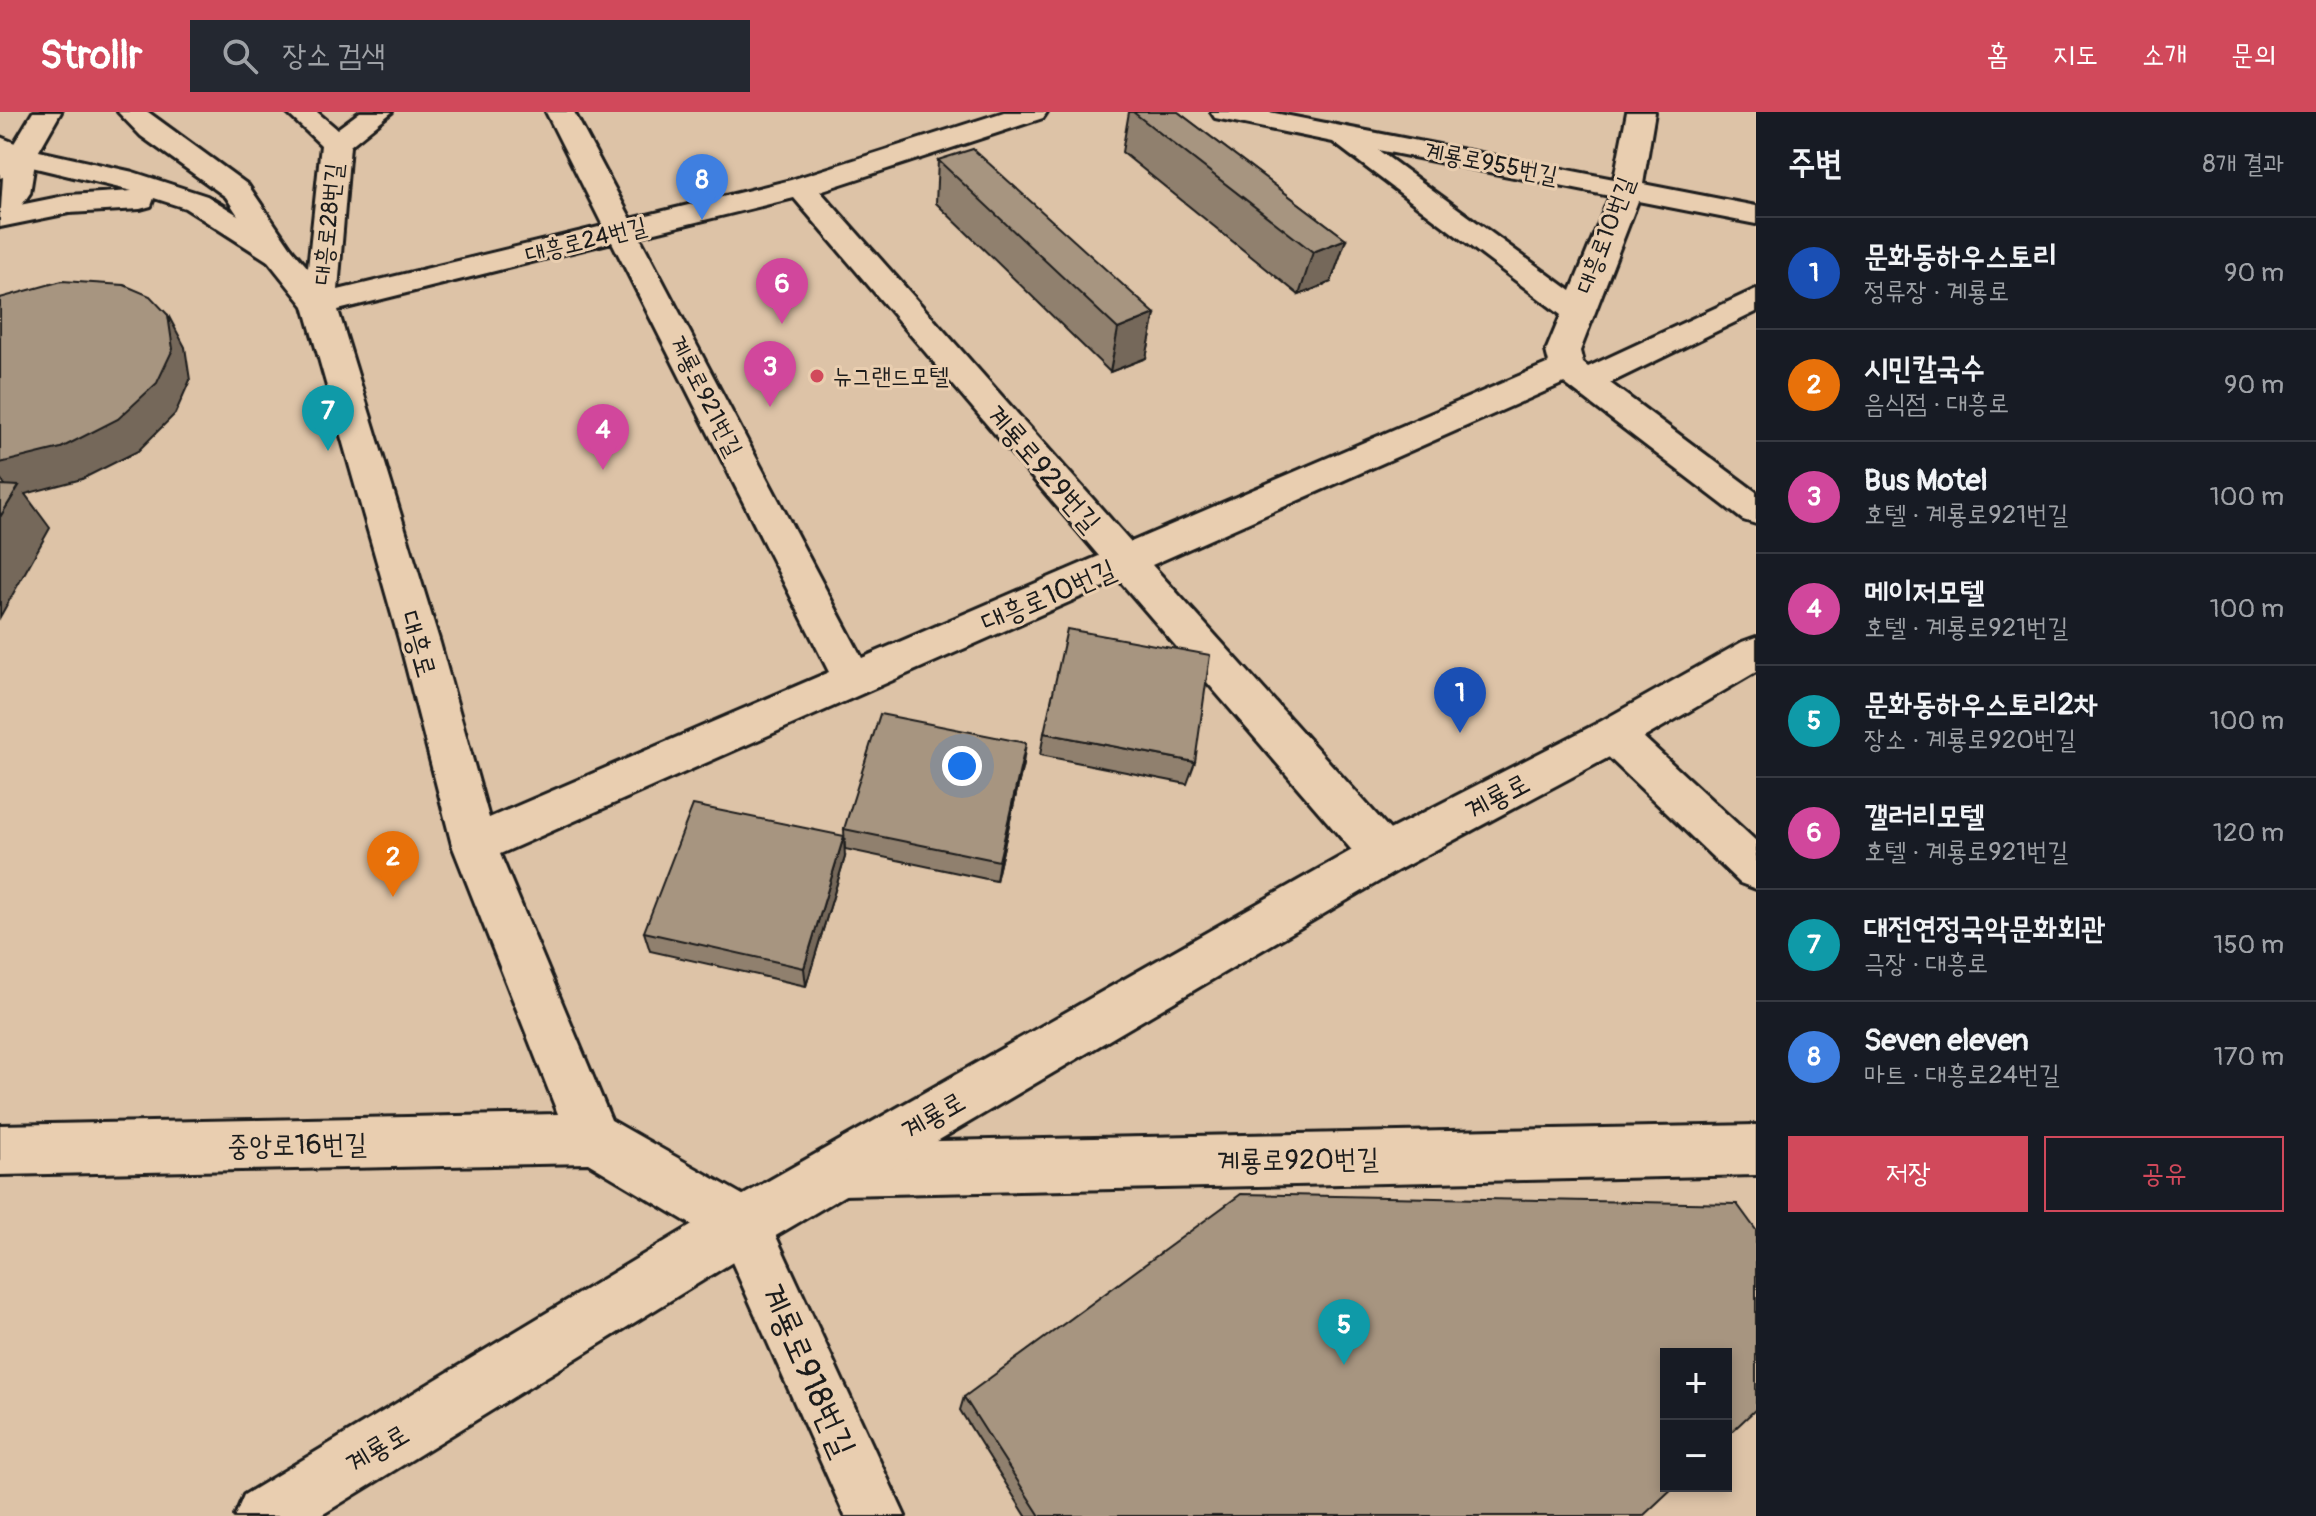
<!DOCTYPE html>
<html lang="ko">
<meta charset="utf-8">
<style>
:root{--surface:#171b24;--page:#242831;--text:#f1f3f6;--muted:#9ea1a6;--line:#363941;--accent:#d1495b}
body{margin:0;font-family:Pangolin,"Poor Story",sans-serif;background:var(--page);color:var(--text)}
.controls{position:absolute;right:24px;bottom:24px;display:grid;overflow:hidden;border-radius:0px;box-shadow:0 4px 12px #0003}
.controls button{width:72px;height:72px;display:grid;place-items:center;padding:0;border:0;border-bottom:2px solid var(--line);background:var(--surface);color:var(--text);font:40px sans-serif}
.you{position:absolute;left:962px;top:654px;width:28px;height:28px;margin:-20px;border:6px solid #fff;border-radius:50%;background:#1a73e8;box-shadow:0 0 0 12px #1a73e833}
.badge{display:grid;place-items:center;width:52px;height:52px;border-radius:50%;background:var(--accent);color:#fff;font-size:26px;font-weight:700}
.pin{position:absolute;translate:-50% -66px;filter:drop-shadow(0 2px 4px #0008)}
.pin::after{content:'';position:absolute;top:42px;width:28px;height:24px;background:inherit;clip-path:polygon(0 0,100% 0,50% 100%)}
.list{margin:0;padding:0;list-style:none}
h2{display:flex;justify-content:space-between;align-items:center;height:104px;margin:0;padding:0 32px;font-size:34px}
h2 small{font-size:26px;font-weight:400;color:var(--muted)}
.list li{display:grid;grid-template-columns:52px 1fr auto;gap:24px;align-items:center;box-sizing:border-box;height:112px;padding:0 32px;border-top:2px solid var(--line)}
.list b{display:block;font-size:30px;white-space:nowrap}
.list p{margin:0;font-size:26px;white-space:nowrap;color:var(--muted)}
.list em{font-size:26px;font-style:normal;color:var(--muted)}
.actions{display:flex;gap:16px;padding:24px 32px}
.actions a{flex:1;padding:18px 0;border:2px solid var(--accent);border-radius:0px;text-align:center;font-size:28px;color:var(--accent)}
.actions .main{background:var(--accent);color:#fff}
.icon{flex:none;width:44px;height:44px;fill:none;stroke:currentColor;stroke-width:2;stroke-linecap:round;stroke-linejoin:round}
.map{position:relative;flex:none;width:1756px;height:1404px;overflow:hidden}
header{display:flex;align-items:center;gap:48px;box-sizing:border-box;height:112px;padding:0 40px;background:var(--accent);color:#fff}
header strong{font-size:38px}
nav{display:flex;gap:44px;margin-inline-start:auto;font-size:28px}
.search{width:560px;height:72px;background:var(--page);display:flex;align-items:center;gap:20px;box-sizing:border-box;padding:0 28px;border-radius:0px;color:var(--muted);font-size:30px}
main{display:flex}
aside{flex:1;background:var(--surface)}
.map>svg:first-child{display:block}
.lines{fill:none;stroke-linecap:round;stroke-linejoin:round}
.minor-casing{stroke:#1c1c1c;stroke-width:6}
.major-casing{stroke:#1c1c1c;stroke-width:6}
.minor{fill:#e9ceb0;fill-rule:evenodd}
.major{fill:#e9ceb0;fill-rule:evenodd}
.wall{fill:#90806e;stroke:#1c1c1c;stroke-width:2}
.shaded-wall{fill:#75685a;stroke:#1c1c1c;stroke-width:2}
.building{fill:#a79580;stroke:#1c1c1c;stroke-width:2}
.poi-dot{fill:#d1495b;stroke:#e9ceb0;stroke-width:3}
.labels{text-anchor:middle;stroke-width:6;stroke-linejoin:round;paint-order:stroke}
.far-street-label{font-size:24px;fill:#1c1c1c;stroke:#e9ceb0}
.far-poi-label{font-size:24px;fill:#1c1c1c;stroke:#e9ceb0;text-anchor:start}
.street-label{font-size:28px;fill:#1c1c1c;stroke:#e9ceb0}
.near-street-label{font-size:34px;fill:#1c1c1c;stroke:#e9ceb0}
</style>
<header>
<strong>Strollr</strong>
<div class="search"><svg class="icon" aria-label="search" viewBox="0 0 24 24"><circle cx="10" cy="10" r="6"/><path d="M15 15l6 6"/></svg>장소 검색</div>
<nav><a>홈</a><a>지도</a><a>소개</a><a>문의</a></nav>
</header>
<main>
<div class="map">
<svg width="1756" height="1404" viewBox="0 0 1756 1404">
<rect width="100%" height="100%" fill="#ddc3a7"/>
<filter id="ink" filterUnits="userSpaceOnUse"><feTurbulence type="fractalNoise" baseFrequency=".0125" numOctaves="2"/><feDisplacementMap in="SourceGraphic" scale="16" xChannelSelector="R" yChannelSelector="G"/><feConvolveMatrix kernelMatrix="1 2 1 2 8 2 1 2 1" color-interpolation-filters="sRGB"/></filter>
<g filter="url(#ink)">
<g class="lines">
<!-- minor casing -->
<g class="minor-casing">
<g id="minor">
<path d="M286,0H317L337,17L360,0H392L350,34L338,178L603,114L546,0H574L631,107L791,68L1004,0H1047L1043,6L820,79L1131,430L1549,251L1546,239L1561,203L1333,30L1225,8L1215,6L1211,0H1269L1614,67L1627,0H1655L1643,72L1756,94V112L1638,89L1580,239L1583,251L1588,255L1756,177V200L1610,271L1756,380V412L1743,408L1564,271L1152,453L1400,729L1406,743L1400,757L1384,762L1368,757L1119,468L500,742L611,1008L762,1094L905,1404H845L724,1132L588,1051L0,1063V1013L558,1002L452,733L400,531L304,194L268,149L185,96L154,86L151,94L140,97L69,101L0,115V97L69,83L132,79L11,50L0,45V25L30,37L133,60L207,84L290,135L308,156L321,33ZM1378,38L1610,84L1571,179ZM794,86L1099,444L862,546L639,124ZM612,130L829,560L489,706L440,531L338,198Z"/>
<polygon points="1613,606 1628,611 1756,729 1756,777 1740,771 1598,635 1592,623 1598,611"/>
<polygon points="1756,1013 1756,1063 841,1083 823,1075 815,1057 823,1039 841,1031"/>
</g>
</g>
<!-- major casing -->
<g class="major-casing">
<g id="major">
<polygon points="33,0 61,0 36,44 30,81 11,109 0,112 3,65 0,66 0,44 10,38"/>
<polygon points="118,0 148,0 248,73 295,142 290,149 279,151 268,149 226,85 141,24"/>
<polygon points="1756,525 1756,560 1628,635 1400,757 762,1132 320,1404 235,1404 244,1383 724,1094 1368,729 1598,611 1742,530"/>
</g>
</g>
<!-- minor -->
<use href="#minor" class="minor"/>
<!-- major -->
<use href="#major" class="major"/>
</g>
<!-- wall -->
<g class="wall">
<polygon points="1129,0 1178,0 1346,127 1331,170 1299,183 1122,40"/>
<polygon points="938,48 1155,202 1146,246 1110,260 936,91"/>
<polygon points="1044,621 1195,650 1187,672 1040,643"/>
<polygon points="1023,652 996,769 845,737 844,717"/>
<polygon points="845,745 806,874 650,839 644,820"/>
<polygon points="964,1285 1643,1404 1026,1404 960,1298"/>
</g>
<!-- shaded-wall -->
<g class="shaded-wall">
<polygon points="1346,127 1331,170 1299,183 1313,140"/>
<polygon points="1155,202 1146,246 1110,260 1118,217"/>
<polygon points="168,203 185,235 190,268 175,302 138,339 82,367 25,382 50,416 0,505 0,405 13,384 0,366 0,351"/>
<polygon points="1026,631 1023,652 996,769 999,749"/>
<polygon points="844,724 845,745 806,874 804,856"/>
</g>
<!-- building -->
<g class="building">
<polygon points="1133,0 1178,0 1346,127 1313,140"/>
<polygon points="973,37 1155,202 1118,217 938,48"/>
<polygon points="62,169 124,173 150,184 168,203 173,237 157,271 118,307 61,336 0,351 0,186"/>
<polygon points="0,373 19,374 0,405"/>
<polygon points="1067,517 1210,543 1195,650 1044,621"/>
<polygon points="880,602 1026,631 999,749 844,717"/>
<polygon points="693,693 844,724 804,856 644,820"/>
<polygon points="1241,1082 1737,1092 1756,1118 1756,1297 1726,1325 1726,1242 1666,1242 1666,1374 1675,1374 1643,1404 1040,1404 964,1285"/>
</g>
</g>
<!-- markers -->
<circle class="poi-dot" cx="817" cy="264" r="8"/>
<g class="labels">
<!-- far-street labels -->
<g class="far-street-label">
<text transform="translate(1491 51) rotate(11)" y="8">계룡로955번길</text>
<text transform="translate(328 112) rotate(-84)" y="8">대흥로28번길</text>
<text transform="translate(1605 123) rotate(-69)" y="8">대흥로10번길</text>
<text transform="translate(586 128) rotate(-14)" y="8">대흥로24번길</text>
<text transform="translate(706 284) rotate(63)" y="8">계룡로921번길</text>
</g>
<!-- far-poi labels -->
<g class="far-poi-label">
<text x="833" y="272">뉴그랜드모텔</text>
</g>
<!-- street labels -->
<g class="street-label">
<text transform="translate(1044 356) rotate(49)" y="10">계룡로929번길</text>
<text transform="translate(1048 483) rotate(-23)" y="10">대흥로10번길</text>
<text transform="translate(419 532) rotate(74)" y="10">대흥로</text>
<text transform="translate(1497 684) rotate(-28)" y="10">계룡로</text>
<text transform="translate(933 1003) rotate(-30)" y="10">계룡로</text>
<text transform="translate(297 1032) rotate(-1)" y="10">중앙로16번길</text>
<text transform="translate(1298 1047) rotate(-1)" y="10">계룡로920번길</text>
<text transform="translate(377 1336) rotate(-31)" y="10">계룡로</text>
</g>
<!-- near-street labels -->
<g class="near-street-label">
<text transform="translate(809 1258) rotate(66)" y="12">계룡로918번길</text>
</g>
</g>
</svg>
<div class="controls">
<button>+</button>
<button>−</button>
</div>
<div class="you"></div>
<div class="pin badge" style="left:1460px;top:621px;background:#1a4fb4">1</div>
<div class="pin badge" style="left:393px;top:785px;background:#e8710a">2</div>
<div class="pin badge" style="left:770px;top:295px;background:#d1479c">3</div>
<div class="pin badge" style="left:603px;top:358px;background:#d1479c">4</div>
<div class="pin badge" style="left:1344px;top:1253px;background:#0f9aa8">5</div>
<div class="pin badge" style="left:782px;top:212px;background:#d1479c">6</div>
<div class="pin badge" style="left:328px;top:339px;background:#0f9aa8">7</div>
<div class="pin badge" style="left:702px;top:108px;background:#3f7fe0">8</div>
</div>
<aside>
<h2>주변<small>8개 결과</small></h2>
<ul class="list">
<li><span class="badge" style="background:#1a4fb4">1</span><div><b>문화동하우스토리</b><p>정류장 · 계룡로</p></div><em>90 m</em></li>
<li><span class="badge" style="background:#e8710a">2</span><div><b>시민칼국수</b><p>음식점 · 대흥로</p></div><em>90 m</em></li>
<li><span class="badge" style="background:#d1479c">3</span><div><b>Bus Motel</b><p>호텔 · 계룡로921번길</p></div><em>100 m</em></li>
<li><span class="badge" style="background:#d1479c">4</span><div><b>메이저모텔</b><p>호텔 · 계룡로921번길</p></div><em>100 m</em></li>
<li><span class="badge" style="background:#0f9aa8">5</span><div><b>문화동하우스토리2차</b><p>장소 · 계룡로920번길</p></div><em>100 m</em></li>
<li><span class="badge" style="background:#d1479c">6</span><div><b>갤러리모텔</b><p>호텔 · 계룡로921번길</p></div><em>120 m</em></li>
<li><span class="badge" style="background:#0f9aa8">7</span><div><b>대전연정국악문화회관</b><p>극장 · 대흥로</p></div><em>150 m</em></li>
<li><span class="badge" style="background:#3f7fe0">8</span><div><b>Seven eleven</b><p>마트 · 대흥로24번길</p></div><em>170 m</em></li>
</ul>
<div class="actions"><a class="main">저장</a><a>공유</a></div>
</aside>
</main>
